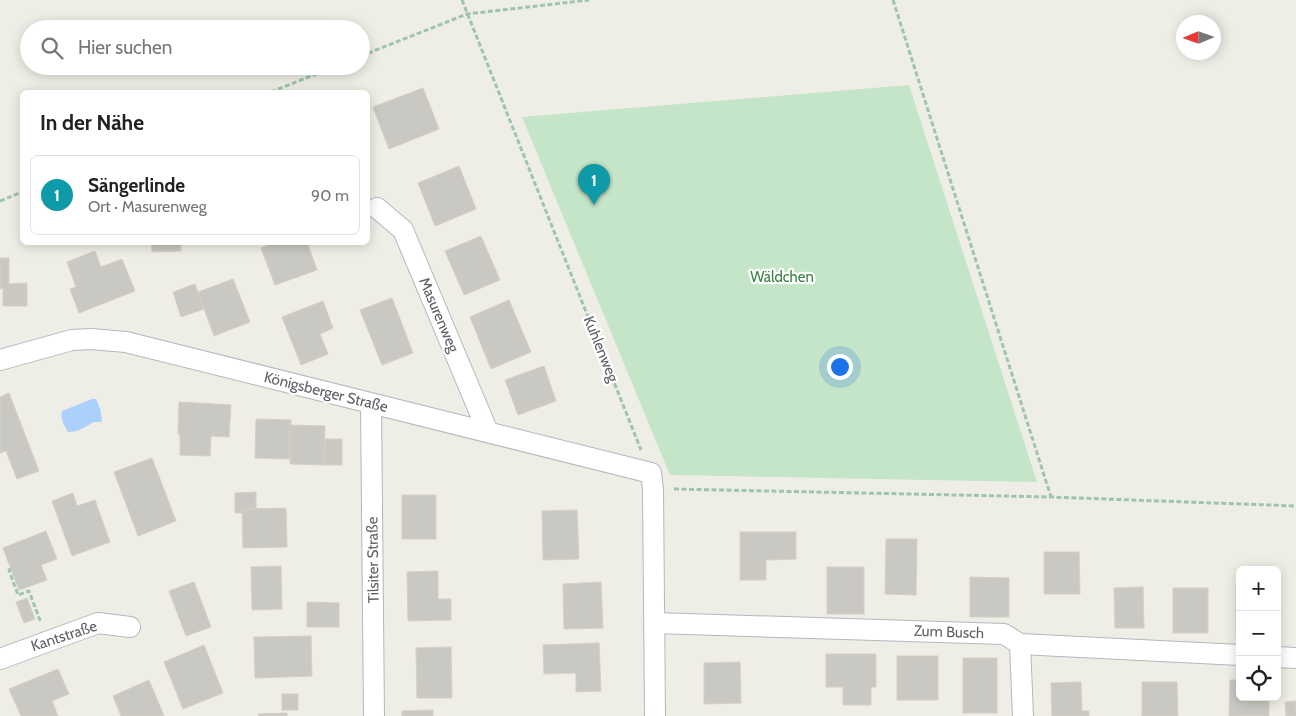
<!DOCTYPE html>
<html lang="de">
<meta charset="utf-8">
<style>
:root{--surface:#fff;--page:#f2f2f2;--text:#222;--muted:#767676;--line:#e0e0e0;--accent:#e1563a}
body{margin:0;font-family:Cabin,sans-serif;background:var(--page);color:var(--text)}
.controls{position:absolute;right:15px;bottom:15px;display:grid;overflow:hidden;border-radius:8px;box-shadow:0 2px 12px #0003}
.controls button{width:45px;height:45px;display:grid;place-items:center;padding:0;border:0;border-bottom:1px solid var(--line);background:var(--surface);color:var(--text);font:25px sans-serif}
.compass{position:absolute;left:1176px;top:15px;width:45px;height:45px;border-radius:50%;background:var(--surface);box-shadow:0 2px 12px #0003;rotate:268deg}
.you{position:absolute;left:839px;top:366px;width:18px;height:18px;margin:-12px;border:4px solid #fff;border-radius:50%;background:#1a73e8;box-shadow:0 0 0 8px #1a73e833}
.badge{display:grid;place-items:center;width:32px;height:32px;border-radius:50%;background:var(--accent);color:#fff;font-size:16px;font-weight:700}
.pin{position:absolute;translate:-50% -41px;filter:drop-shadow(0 1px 2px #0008)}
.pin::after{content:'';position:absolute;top:26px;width:18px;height:15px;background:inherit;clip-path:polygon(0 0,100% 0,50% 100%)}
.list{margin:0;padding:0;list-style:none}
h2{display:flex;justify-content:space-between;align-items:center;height:65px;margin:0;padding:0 20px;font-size:21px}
h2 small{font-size:16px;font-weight:400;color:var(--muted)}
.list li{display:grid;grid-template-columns:32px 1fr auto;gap:15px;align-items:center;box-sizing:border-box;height:80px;margin:0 10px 10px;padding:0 10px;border:1px solid var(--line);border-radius:8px}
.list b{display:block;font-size:19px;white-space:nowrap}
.list p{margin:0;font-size:16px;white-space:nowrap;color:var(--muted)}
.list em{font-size:16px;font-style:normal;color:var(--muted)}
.icon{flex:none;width:28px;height:28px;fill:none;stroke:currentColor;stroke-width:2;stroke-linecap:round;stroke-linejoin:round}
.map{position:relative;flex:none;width:1296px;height:716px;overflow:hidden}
.search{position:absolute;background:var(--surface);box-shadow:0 2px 12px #0003;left:20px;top:20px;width:350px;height:55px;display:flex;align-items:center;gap:12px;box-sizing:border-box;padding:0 18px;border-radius:28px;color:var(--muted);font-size:19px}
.panel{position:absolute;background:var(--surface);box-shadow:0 2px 12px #0003;left:20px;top:90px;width:350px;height:155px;border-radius:8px}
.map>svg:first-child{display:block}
.green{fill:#c4e5c7}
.water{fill:#aad0fb}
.building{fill:#cac8c2;stroke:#d3d0c4}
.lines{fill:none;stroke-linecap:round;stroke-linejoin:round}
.minor-casing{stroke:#b6b7bc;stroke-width:22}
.path{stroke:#9ec5ac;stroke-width:3;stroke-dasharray:5 2.5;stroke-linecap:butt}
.minor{stroke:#fff;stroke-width:20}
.labels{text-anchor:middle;stroke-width:4.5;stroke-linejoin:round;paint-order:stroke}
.park-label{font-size:15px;fill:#398142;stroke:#fff}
.street-label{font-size:15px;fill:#5d6065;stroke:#fff}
</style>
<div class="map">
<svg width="1296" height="716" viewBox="0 0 1296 716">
<rect width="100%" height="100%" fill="#efeee6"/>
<!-- green -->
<polygon class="green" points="909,85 1037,482 670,475 522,117"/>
<!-- water -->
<path class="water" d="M92,399H96C100,406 101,413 102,420L101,422H93C86,427 78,432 68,432C64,425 60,419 62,411Z"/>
<!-- building -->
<g class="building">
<polygon points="423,88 439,129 389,149 373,107"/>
<polygon points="459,166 476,209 435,226 418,183"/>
<polygon points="481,236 500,280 464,295 445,251"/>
<polygon points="151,242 181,242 181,251 152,252"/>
<polygon points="277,242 307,242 317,270 275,285 261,248"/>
<polygon points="95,251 101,267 122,259 135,291 79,313 70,289 76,287 67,262"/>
<polygon points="0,258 9,258 9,284 27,283 27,306 3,306 3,288 0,289"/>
<polygon points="233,279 250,322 214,336 198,292"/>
<polygon points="195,284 204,309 181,317 173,292"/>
<polygon points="392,298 413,353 382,365 360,310"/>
<polygon points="509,300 531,352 491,369 470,317"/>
<polygon points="323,301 333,328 320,334 328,354 301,365 282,317"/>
<polygon points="544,366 556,401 518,415 505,380"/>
<polygon points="9,393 39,471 17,479 6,451 0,453 0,397"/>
<polygon points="179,402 231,405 229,437 211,436 210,456 180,455 180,435 178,434"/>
<polygon points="256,419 291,420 290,459 255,458"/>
<polygon points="290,425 325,426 324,465 290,464"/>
<polygon points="325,439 342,439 342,465 324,465"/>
<polygon points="152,458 176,521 138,536 114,472"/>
<polygon points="256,492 256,509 242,509 242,513 235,513 235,493"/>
<polygon points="73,493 77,506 95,500 110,542 72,556 52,501"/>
<rect x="402" y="495" width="34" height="44"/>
<polygon points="286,508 287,547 243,548 242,509"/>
<polygon points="577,510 579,559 543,560 542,511"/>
<polygon points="46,531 57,559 41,565 47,580 19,590 3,548"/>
<polygon points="740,532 796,532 796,559 766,560 766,580 740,580"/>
<polygon points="886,539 917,539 916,595 885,594"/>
<polygon points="1044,552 1079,552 1080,594 1044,594"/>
<polygon points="281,566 282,609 252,610 251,567"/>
<rect x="827" y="567" width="37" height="47"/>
<polygon points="438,571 438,599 451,599 451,620 408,621 407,572"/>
<polygon points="970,577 1009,578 1009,617 970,617"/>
<polygon points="194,582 211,627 186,636 169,591"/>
<polygon points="601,582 603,628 564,629 563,584"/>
<rect x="1236" y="584" width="4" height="50"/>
<polygon points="1143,587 1144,628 1115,628 1114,588"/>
<rect x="1173" y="588" width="35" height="45"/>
<polygon points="27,598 35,619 24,623 16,602"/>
<polygon points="307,602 339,603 339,627 307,627"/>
<polygon points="311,636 312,676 255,678 254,637"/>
<polygon points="599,643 601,691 576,692 576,673 544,674 543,645"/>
<polygon points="204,645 223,693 183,709 164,662"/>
<polygon points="451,647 452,698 417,698 416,648"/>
<polygon points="826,654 876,654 876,687 871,687 871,705 843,705 843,687 826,687"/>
<rect x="897" y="656" width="41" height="44"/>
<rect x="963" y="658" width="34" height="55"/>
<polygon points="740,662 741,703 704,704 704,663"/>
<polygon points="58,669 69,694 52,701 58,716 21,716 9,689"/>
<polygon points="149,680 164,716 121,716 113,696"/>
<polygon points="1230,680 1240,680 1240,697 1269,697 1269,716 1229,716"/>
<polygon points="1081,682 1082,711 1089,711 1089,716 1052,716 1051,683"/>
<polygon points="1142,682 1177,682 1178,716 1142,716"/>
<rect x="282" y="694" width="16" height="16"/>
<polygon points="1296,701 1296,716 1286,716 1285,702"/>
<polygon points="433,710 433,716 402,716 402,711"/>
<polygon points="287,713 287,716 259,716 258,714"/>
</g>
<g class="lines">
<!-- minor casing -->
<g class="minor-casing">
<g id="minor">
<polyline points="377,208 403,230 488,432"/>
<polyline points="0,360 72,340 91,339 126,342 651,473 653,489 655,716"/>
<polyline points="371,404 374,716"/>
<polyline points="655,623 1004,634 1020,644 1240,655"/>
<polyline points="1020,644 1023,716"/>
<polyline points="1277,657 1296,658"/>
<polyline points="0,659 98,623 130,627"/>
</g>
</g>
<!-- path -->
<g class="path">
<polyline points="462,0 641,450"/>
<polyline points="893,0 1051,497"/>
<polyline points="361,56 467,14 589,0"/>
<polyline points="271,92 336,66"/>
<polyline points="0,201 22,192"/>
<polyline points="674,489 1051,497 1296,506"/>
<polyline points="11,569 9,570 18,595 29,591 41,623"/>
</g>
<!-- minor -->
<use href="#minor" class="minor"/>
</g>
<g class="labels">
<!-- park labels -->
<g class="park-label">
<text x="782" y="282">Wäldchen</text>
</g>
<!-- street labels -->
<g class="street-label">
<text transform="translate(439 315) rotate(67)" y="5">Masurenweg</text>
<text transform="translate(601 349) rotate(68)" y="5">Kuhlenweg</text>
<text transform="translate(326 392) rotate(14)" y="5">Königsberger Straße</text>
<text transform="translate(373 560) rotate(-91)" y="5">Tilsiter Straße</text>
<text transform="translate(949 632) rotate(2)" y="5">Zum Busch</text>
<text transform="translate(64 636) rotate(-18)" y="5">Kantstraße</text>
</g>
</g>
</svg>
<div class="controls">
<button>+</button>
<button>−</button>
<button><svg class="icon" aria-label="locate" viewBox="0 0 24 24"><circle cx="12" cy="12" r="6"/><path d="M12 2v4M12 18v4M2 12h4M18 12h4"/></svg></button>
</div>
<svg class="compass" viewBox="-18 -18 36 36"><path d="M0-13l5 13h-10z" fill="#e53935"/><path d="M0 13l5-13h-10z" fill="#767676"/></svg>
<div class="you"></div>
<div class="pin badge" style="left:594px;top:205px;background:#0f9aa8">1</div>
<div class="search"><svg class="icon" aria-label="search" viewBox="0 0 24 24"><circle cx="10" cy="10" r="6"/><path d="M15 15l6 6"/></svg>Hier suchen</div>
<section class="panel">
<h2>In der Nähe<small></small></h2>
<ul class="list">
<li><span class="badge" style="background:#0f9aa8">1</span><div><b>Sängerlinde</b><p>Ort · Masurenweg</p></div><em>90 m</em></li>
</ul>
</section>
</div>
